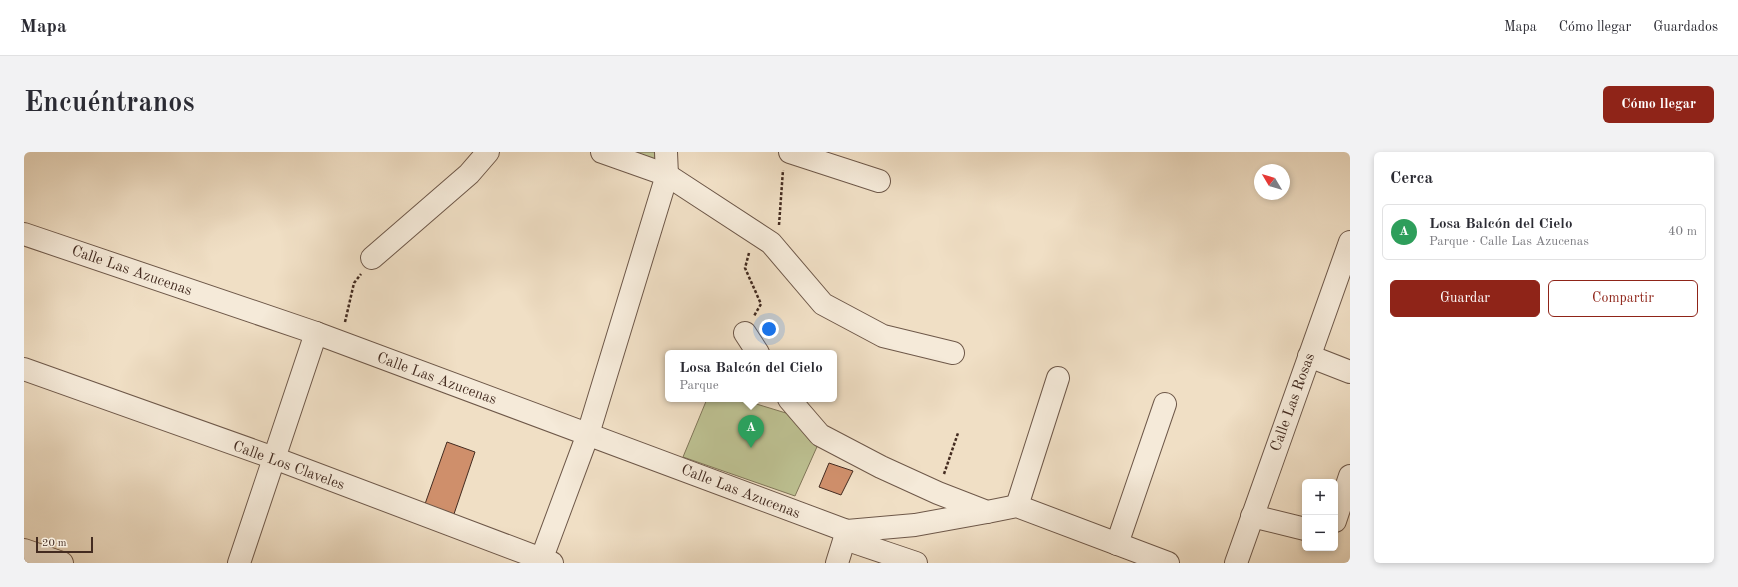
<!DOCTYPE html>
<html lang="es">
<meta charset="utf-8">
<style>
:root{--surface:#fff;--page:#f2f2f3;--text:#2b2b33;--muted:#7c7c81;--line:#e1e1e2;--accent:#8f2418}
body{margin:0;font-family:"Old Standard TT",serif;background:var(--page);color:var(--text)}
.controls{position:absolute;right:12px;bottom:12px;display:grid;overflow:hidden;border-radius:6px;box-shadow:0 2px 6px #0003}
.controls button{width:36px;height:36px;display:grid;place-items:center;padding:0;border:0;border-bottom:1px solid var(--line);background:var(--surface);color:var(--text);font:20px sans-serif}
.compass{position:absolute;left:1230px;top:12px;width:36px;height:36px;border-radius:50%;background:var(--surface);box-shadow:0 2px 6px #0003;rotate:308deg}
.scale{position:absolute;left:12px;bottom:10px;width:57px;box-sizing:border-box;padding-left:4px;border:2px solid #432b20;border-top:0;font-size:11px;line-height:14px;white-space:nowrap;color:#432b20;-webkit-text-stroke:3px #f5ead9;paint-order:stroke}
.you{position:absolute;left:745px;top:177px;width:14px;height:14px;margin:-10px;border:3px solid #fff;border-radius:50%;background:#1a73e8;box-shadow:0 0 0 6px #1a73e833}
.badge{display:grid;place-items:center;width:26px;height:26px;border-radius:50%;background:var(--accent);color:#fff;font-size:13px;font-weight:700}
.pin{position:absolute;translate:-50% -33px;filter:drop-shadow(0 1px 2px #0008)}
.pin::after{content:'';position:absolute;top:21px;width:14px;height:12px;background:inherit;clip-path:polygon(0 0,100% 0,50% 100%)}
.popup{position:absolute;left:641px;top:198px;width:172px;height:52px;box-sizing:border-box;display:grid;place-content:center;border-radius:6px;background:var(--surface);filter:drop-shadow(0 1px 3px #0005);font-size:13px;white-space:nowrap;color:var(--muted)}
.popup b{font-size:15px;color:var(--text)}
.popup::after{content:'';position:absolute;left:50%;top:100%;margin-left:-8px;border:8px solid transparent;border-top-color:var(--surface)}
.list{margin:0;padding:0;list-style:none}
h2{display:flex;justify-content:space-between;align-items:center;height:52px;margin:0;padding:0 16px;font-size:17px}
h2 small{font-size:13px;font-weight:400;color:var(--muted)}
.list li{display:grid;grid-template-columns:26px 1fr auto;gap:12px;align-items:center;box-sizing:border-box;height:56px;margin:0 8px 8px;padding:0 8px;border:1px solid var(--line);border-radius:6px}
.list b{display:block;font-size:15px;white-space:nowrap}
.list p{margin:0;font-size:13px;white-space:nowrap;color:var(--muted)}
.list em{font-size:13px;font-style:normal;color:var(--muted)}
.actions{display:flex;gap:8px;padding:12px 16px}
.actions a{flex:1;padding:9px 0;border:1px solid var(--accent);border-radius:6px;text-align:center;font-size:14px;color:var(--accent)}
.actions .main{background:var(--accent);color:#fff}
.map{position:relative;flex:none;width:1326px;height:411px;overflow:hidden;border-radius:6px}
header{display:flex;align-items:center;gap:24px;box-sizing:border-box;height:56px;padding:0 20px;background:var(--surface);border-bottom:1px solid var(--line)}
header strong{font-size:19px}
nav{display:flex;gap:22px;margin-inline-start:auto;font-size:14px}
.intro{display:flex;align-items:center;justify-content:space-between;box-sizing:border-box;height:96px;padding:0 24px}
h1{margin:0;font-size:28px}
.button{padding:10px 18px;border-radius:6px;background:var(--accent);color:#fff;font-size:14px;font-weight:700}
main{display:flex;gap:24px;padding:0 24px}
aside{flex:1;background:var(--surface);border-radius:6px;box-shadow:0 2px 6px #0003}
.map>svg:first-child{display:block}
.green{fill:#bdc192;stroke:#807659}
.building{fill:#cf8f6b;stroke:#432b20}
.lines{fill:none;stroke-linecap:round;stroke-linejoin:round}
.minor-casing{stroke:#6e5849;stroke-width:24}
.path{stroke:#432b20;stroke-width:2.5;stroke-dasharray:3 2;stroke-linecap:butt}
.minor{stroke:#f5ead9;stroke-width:22}
.labels{text-anchor:middle;stroke-width:3.5;stroke-linejoin:round;paint-order:stroke}
.street-label{font-size:15px;fill:#432b20;stroke:#f5ead9}
</style>
<header>
<strong>Mapa</strong>
<nav><a>Mapa</a><a>Cómo llegar</a><a>Guardados</a></nav>
</header>
<div class="intro"><h1>Encuéntranos</h1><a class="button">Cómo llegar</a></div>
<main>
<div class="map">
<svg width="1326" height="411" viewBox="0 0 1326 411">
<rect width="100%" height="100%" fill="#f0dfc5"/>
<filter id="stains"><feTurbulence type="fractalNoise" baseFrequency=".005" numOctaves="4"/><feColorMatrix values="0 0 0 0 .2 0 0 0 0 .09 0 0 0 0 .02 0 0 0 .5 -.17"/></filter>
<radialGradient id="worn" r=".72"><stop offset=".6" stop-color="#630" stop-opacity="0"/><stop offset="1" stop-color="#630" stop-opacity=".3"/></radialGradient>
<!-- green -->
<g class="green">
<polygon points="587,0 631,0 631,15"/>
<polygon points="683,247 716,247 775,265 796,288 771,344 659,305"/>
</g>
<!-- building -->
<g class="building">
<polygon points="423,290 451,300 430,362 401,352"/>
<polygon points="805,311 829,319 817,343 795,335"/>
</g>
<g class="lines">
<!-- minor casing -->
<g class="minor-casing">
<g id="minor">
<polyline points="578,0 643,23 747,91 799,152 859,184 929,201"/>
<polyline points="766,0 855,29"/>
<polyline points="0,82 292,181 823,379 891,373 963,360"/>
<polyline points="348,106 445,22 464,0"/>
<polyline points="721,181 734,201"/>
<polyline points="1285,204 1326,220"/>
<polyline points="0,217 250,306 528,411"/>
<polyline points="765,247 796,283 857,315 914,341 963,360 993,354 1144,411"/>
<polyline points="993,354 1034,226"/>
<polyline points="1228,364 1281,377"/>
<polyline points="1311,369 1326,324"/>
<polyline points="821,387 892,411"/>
<polyline points="1093,392 1141,252"/>
<polyline points="0,398 38,411"/>
<polyline points="215,411 292,181"/>
<polyline points="516,411 564,282 643,23 642,0"/>
<polyline points="813,411 823,379"/>
<polyline points="1212,411 1326,90"/>
</g>
</g>
<!-- path -->
<g class="path">
<polyline points="755,73 759,18"/>
<polyline points="725,101 721,116 737,152 730,164"/>
<polyline points="321,170 330,131 337,122"/>
<polyline points="920,322 934,281"/>
</g>
<!-- minor -->
<use href="#minor" class="minor"/>
</g>
<g class="labels">
<!-- street labels -->
<g class="street-label">
<text transform="translate(108 118) rotate(19)" y="5">Calle Las Azucenas</text>
<text transform="translate(413 226) rotate(20)" y="5">Calle Las Azucenas</text>
<text transform="translate(1268 250) rotate(-70)" y="5">Calle Las Rosas</text>
<text transform="translate(265 313) rotate(20)" y="5">Calle Los Claveles</text>
<text transform="translate(717 339) rotate(21)" y="5">Calle Las Azucenas</text>
</g>
</g>
<rect width="100%" height="100%" filter="url(#stains)"/>
<rect width="100%" height="100%" fill="url(#worn)"/>
</svg>
<div class="controls">
<button>+</button>
<button>−</button>
</div>
<svg class="compass" viewBox="-18 -18 36 36"><path d="M0-13l5 13h-10z" fill="#e53935"/><path d="M0 13l5-13h-10z" fill="#7c7c81"/></svg>
<div class="scale">20 m</div>
<div class="you"></div>
<div class="pin badge" style="left:727px;top:296px;background:#2e9e5b">A</div>
<div class="popup"><b>Losa Balcón del Cielo</b>Parque</div>
</div>
<aside>
<h2>Cerca<small></small></h2>
<ul class="list">
<li><span class="badge" style="background:#2e9e5b">A</span><div><b>Losa Balcón del Cielo</b><p>Parque · Calle Las Azucenas</p></div><em>40 m</em></li>
</ul>
<div class="actions"><a class="main">Guardar</a><a>Compartir</a></div>
</aside>
</main>
